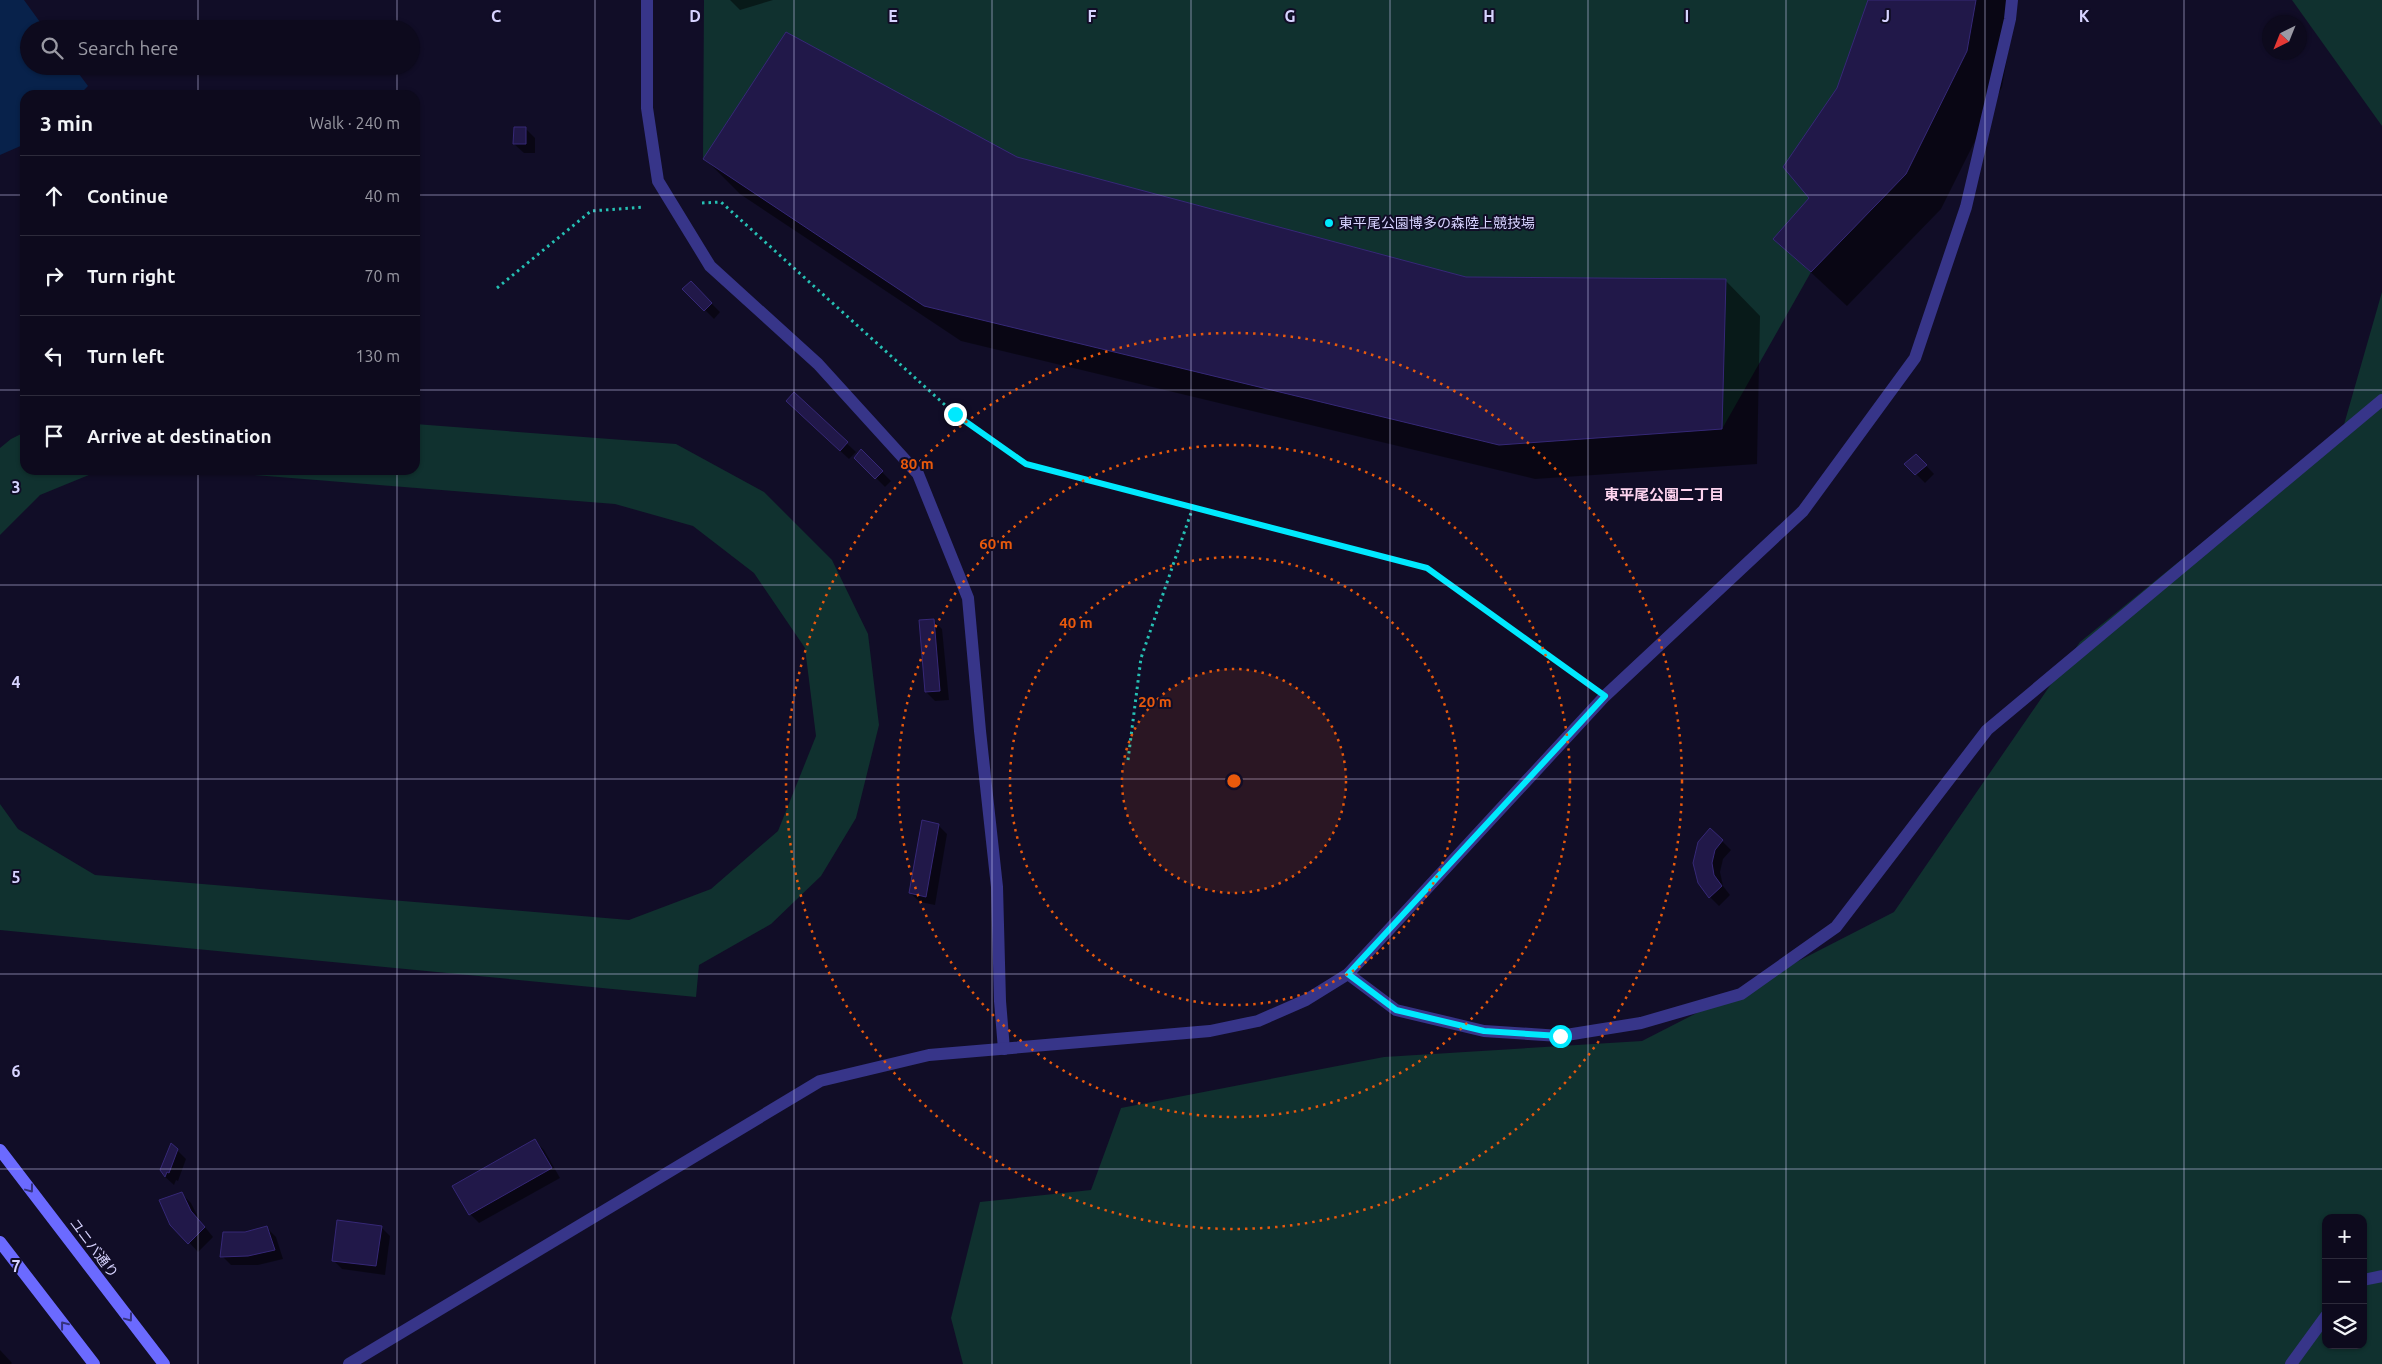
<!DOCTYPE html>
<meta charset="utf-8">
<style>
:root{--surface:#0d0a1d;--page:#1b182a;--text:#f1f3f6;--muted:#9a9aa4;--line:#2d2b3b}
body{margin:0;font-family:Ubuntu,"Noto Sans JP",sans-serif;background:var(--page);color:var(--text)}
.controls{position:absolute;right:15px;bottom:15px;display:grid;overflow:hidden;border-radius:10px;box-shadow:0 1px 4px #0004}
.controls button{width:45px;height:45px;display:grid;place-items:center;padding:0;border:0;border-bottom:1px solid var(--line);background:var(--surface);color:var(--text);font:25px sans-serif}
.compass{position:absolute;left:2262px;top:15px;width:45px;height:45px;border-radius:50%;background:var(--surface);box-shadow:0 1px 4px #0004;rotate:223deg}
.stop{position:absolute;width:15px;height:15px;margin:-11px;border:4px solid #00e9fe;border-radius:50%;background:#fff}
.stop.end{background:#00e9fe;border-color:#fff;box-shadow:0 1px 5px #0008}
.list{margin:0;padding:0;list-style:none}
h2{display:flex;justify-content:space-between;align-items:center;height:65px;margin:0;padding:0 20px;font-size:21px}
h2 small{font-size:16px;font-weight:400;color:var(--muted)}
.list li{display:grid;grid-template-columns:32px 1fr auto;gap:15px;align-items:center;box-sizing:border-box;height:80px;padding:0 20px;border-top:1px solid var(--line)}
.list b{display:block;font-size:19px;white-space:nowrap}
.list em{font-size:16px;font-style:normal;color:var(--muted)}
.icon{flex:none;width:28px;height:28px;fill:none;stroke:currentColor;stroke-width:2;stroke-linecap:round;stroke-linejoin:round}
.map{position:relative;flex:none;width:2382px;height:1364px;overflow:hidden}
.search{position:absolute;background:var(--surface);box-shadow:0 1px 4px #0004;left:20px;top:20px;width:400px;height:55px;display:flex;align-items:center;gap:12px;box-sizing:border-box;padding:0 18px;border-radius:28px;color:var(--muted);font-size:19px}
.panel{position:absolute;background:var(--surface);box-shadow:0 1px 4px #0004;left:20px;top:90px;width:400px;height:385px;border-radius:15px}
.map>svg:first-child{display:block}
.green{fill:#10312f;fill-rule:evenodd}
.water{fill:#08224b}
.shadow{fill:#0007}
.building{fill:#211849;stroke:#362877}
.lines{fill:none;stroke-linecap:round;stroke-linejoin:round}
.path{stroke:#26c0b4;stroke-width:3;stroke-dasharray:2.5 4;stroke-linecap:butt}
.lane{stroke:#373589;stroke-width:12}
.street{stroke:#373589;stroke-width:12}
.secondary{stroke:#6b6aff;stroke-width:12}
.oneway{stroke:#35327d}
.route{stroke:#00e9fe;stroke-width:6}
.grid{fill:none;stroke:#d7d3ff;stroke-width:1;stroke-opacity:0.55}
.ring{fill:none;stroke:#e8590c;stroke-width:2.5;stroke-dasharray:2.5 5}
.poi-dot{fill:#00e9fe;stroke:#110d27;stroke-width:2}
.labels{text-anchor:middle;stroke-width:4;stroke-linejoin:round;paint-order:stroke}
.poi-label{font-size:14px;fill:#d7d3ff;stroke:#110d27;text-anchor:start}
.street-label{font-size:14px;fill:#d7d3ff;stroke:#110d27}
.neighbourhood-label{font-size:15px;font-weight:bold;fill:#ffd5f0;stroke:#110d27}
.grid-label{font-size:16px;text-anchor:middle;font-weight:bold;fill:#d7d3ff;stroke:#110d27;stroke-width:4;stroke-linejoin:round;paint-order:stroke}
.centre{fill:#e8590c;stroke:#110d27;stroke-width:2.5}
.ring-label{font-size:15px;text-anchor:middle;font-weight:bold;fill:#e8590c;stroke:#110d27;stroke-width:4;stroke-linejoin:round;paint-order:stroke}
</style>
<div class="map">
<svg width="2382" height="1364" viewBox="0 0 2382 1364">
<rect width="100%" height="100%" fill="#110d27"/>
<!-- green -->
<g class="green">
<polygon points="704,0 1976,0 1967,51 1906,174 1811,272 1722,429 1499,445 924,306 703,159"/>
<polygon points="2292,0 2382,0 2382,126"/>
<path d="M2382,292V1364H963L951,1318L980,1202L1091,1190L1121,1108L1384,1057L1642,1041L1894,912L2080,642L2343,428ZM2326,1218H2363V1345H2326Z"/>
<polygon points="415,424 676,444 764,492 832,560 868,634 879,725 856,818 821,876 771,924 699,965 696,997 0,930 0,804 18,829 95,875 629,920 711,889 778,831 816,736 805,648 754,573 693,526 615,504 193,470 415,470"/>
<polygon points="25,432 25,470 101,470 40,495 0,535 0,448 11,439"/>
</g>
<!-- water -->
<polygon class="water" points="0,0 24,0 45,29 29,29 29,66 73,66 88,86 79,95 25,95 25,144 0,155"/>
<!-- shadow -->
<g class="shadow">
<polygon points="730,0 773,0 740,10"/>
<polygon points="1869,0 2017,0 2002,87 1941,209 1847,306 1775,239 1811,198 1838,89"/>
<polygon points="526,129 535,138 535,153 524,153 514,144"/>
<polygon points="705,159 1466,278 1725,280 1760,316 1757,464 1535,479 961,341 740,194"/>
<polygon points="691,283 720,312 714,319 684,289"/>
<polygon points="794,394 856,452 849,459 796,410"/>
<polygon points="861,451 891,481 885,487 856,458"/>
<polygon points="1916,455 1934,474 1925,483 1906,464"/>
<polygon points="933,620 942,629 949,700 935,701 926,692"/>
<polygon points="938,825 947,834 935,905 920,902 910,893"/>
<polygon points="1710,829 1731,850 1723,859 1720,872 1723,886 1730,895 1719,906 1710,897"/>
<polygon points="535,1141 544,1150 560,1178 479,1223 470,1214"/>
<polygon points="177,1150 186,1159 178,1181 176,1180 174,1185 163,1175"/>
<polygon points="182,1194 191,1203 200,1221 213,1237 198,1252 172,1224"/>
<polygon points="381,1227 390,1236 385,1275 342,1269 333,1260"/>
<polygon points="267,1228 276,1237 283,1259 258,1265 231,1265 222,1256 251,1232"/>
<polygon points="0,1350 12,1363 11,1364 0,1364"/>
</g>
<!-- building -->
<g class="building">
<polygon points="1868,0 1976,0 1967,51 1906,174 1811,272 1773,239 1809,198 1783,167 1837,88"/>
<polygon points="786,32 1017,157 1466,277 1726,279 1722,429 1499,445 924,306 703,159"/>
<polygon points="514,127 526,127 526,144 513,144"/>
<polygon points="691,281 712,303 704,311 682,289"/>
<polygon points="794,392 848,442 840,451 786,401"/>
<polygon points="861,449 883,471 875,479 854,458"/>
<polygon points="1916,454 1927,465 1915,475 1904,464"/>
<polygon points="934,619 940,691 925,692 919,620"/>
<polygon points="922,820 939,824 926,897 909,893"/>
<polygon points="1710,828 1723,840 1715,850 1712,863 1714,875 1722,886 1709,898 1698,883 1693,863 1698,842"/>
<polygon points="535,1139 552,1168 469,1215 452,1186"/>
<polygon points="171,1143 178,1149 169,1173 167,1172 165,1177 160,1170"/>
<polygon points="182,1192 191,1211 205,1227 188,1244 170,1225 159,1200"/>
<polygon points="337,1220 382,1226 376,1266 332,1261"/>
<polygon points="267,1226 275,1250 248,1256 220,1257 223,1232 245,1232"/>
</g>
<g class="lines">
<!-- path -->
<g class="path">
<polyline points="702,203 721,202 955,414 1026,464 1427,568 1584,681"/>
<polyline points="497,288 591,211 644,207"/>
<polyline points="1128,760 1141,658 1193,507"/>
</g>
<!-- lane -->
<g class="lane">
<polyline points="647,0 647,108 658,181 710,266 818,364 918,474 968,598 980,731 997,887 1000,1001 1004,1049"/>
<polyline points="1348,974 1396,1010 1484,1031 1560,1036 1641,1023 1741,994 1836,927 1987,730 2382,400"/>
<polyline points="349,1364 820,1081 929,1055 1210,1031 1258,1021 1306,1000 1348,974 1605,696 1803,511 1915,358 1966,207 2010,19 2012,0"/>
</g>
<!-- street -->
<g class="street">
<polyline points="2363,1280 2382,1276"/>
<polyline points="2291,1364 2326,1316"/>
</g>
<!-- secondary -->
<g class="secondary">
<polyline points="0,1150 164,1364"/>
<polyline points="0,1242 94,1364"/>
</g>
</g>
<!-- one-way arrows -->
<defs><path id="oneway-chevron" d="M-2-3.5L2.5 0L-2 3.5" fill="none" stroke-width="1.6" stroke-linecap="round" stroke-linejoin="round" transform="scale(1.25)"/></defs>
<g class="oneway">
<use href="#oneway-chevron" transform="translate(30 1189) rotate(53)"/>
<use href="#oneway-chevron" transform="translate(129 1318) rotate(53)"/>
<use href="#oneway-chevron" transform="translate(64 1325) rotate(-128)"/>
</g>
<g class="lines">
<!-- route -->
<polyline class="route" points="955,414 1026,464 1427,568 1605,696 1348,974 1396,1010 1484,1031 1560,1036"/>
</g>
<!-- grid -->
<path class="grid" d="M198,0V29M397,0V29M595,0V1364M794,0V1364M992,0V1364M1191,0V1364M1390,0V1364M1588,0V1364M1786,0V1364M1985,0V1364M2184,0V1364M198,66V95M397,66V95M0,195H25M415,195H2382M0,390H25M415,390H2382M198,470V1364M397,470V1364M0,585H2382M0,779H2382M0,974H2382M0,1169H2382"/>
<!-- distance rings -->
<circle cx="1234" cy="781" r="112" fill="#e8590c" fill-opacity=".12"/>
<g class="ring">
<circle cx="1234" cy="781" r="112"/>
<circle cx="1234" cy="781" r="224"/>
<circle cx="1234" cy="781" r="336"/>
<circle cx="1234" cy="781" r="448"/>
</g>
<!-- markers -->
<circle class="poi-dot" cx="1329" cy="223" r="5"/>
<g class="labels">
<!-- poi labels -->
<g class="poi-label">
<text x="1339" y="228">東平尾公園博多の森陸上競技場</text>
</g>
<!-- street labels -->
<g class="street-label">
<text transform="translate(94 1248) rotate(53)" y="5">ユニバ通り</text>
</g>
<!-- neighbourhood labels -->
<g class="neighbourhood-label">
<text x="1664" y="500">東平尾公園二丁目</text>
</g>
</g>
<g class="grid-label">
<text x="496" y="22">C</text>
<text x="695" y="22">D</text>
<text x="893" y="22">E</text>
<text x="1092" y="22">F</text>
<text x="1290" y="22">G</text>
<text x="1489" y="22">H</text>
<text x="1687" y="22">I</text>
<text x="1886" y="22">J</text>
<text x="2084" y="22">K</text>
<text x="16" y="493">3</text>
<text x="16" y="688">4</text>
<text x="16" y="883">5</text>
<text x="16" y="1077">6</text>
<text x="16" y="1272">7</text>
</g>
<circle cx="1234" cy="781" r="8" class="centre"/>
<g class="ring-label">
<text x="917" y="469">80 m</text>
<text x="996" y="549">60 m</text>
<text x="1076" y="628">40 m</text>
<text x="1155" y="707">20 m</text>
</g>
</svg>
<div class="controls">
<button>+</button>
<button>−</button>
<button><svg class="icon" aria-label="layers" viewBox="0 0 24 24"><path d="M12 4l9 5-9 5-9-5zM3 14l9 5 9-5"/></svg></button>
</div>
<svg class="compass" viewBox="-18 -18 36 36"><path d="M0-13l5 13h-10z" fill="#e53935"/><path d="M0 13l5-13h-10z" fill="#9a9aa4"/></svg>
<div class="stop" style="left:1560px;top:1036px"></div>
<div class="stop end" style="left:955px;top:414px"></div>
<div class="search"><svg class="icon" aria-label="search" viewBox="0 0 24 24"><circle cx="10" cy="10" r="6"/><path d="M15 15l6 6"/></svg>Search here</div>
<section class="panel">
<h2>3 min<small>Walk · 240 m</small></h2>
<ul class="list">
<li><svg class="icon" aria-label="ahead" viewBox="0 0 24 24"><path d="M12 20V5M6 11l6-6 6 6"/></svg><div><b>Continue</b></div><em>40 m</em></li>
<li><svg class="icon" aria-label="right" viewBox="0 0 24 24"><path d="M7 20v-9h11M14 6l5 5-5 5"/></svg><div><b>Turn right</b></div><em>70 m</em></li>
<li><svg class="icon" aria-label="left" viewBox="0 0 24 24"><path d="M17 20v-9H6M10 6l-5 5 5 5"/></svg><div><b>Turn left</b></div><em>130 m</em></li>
<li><svg class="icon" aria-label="arrive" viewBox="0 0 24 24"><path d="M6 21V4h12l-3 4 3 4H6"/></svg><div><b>Arrive at destination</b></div></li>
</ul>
</section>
</div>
